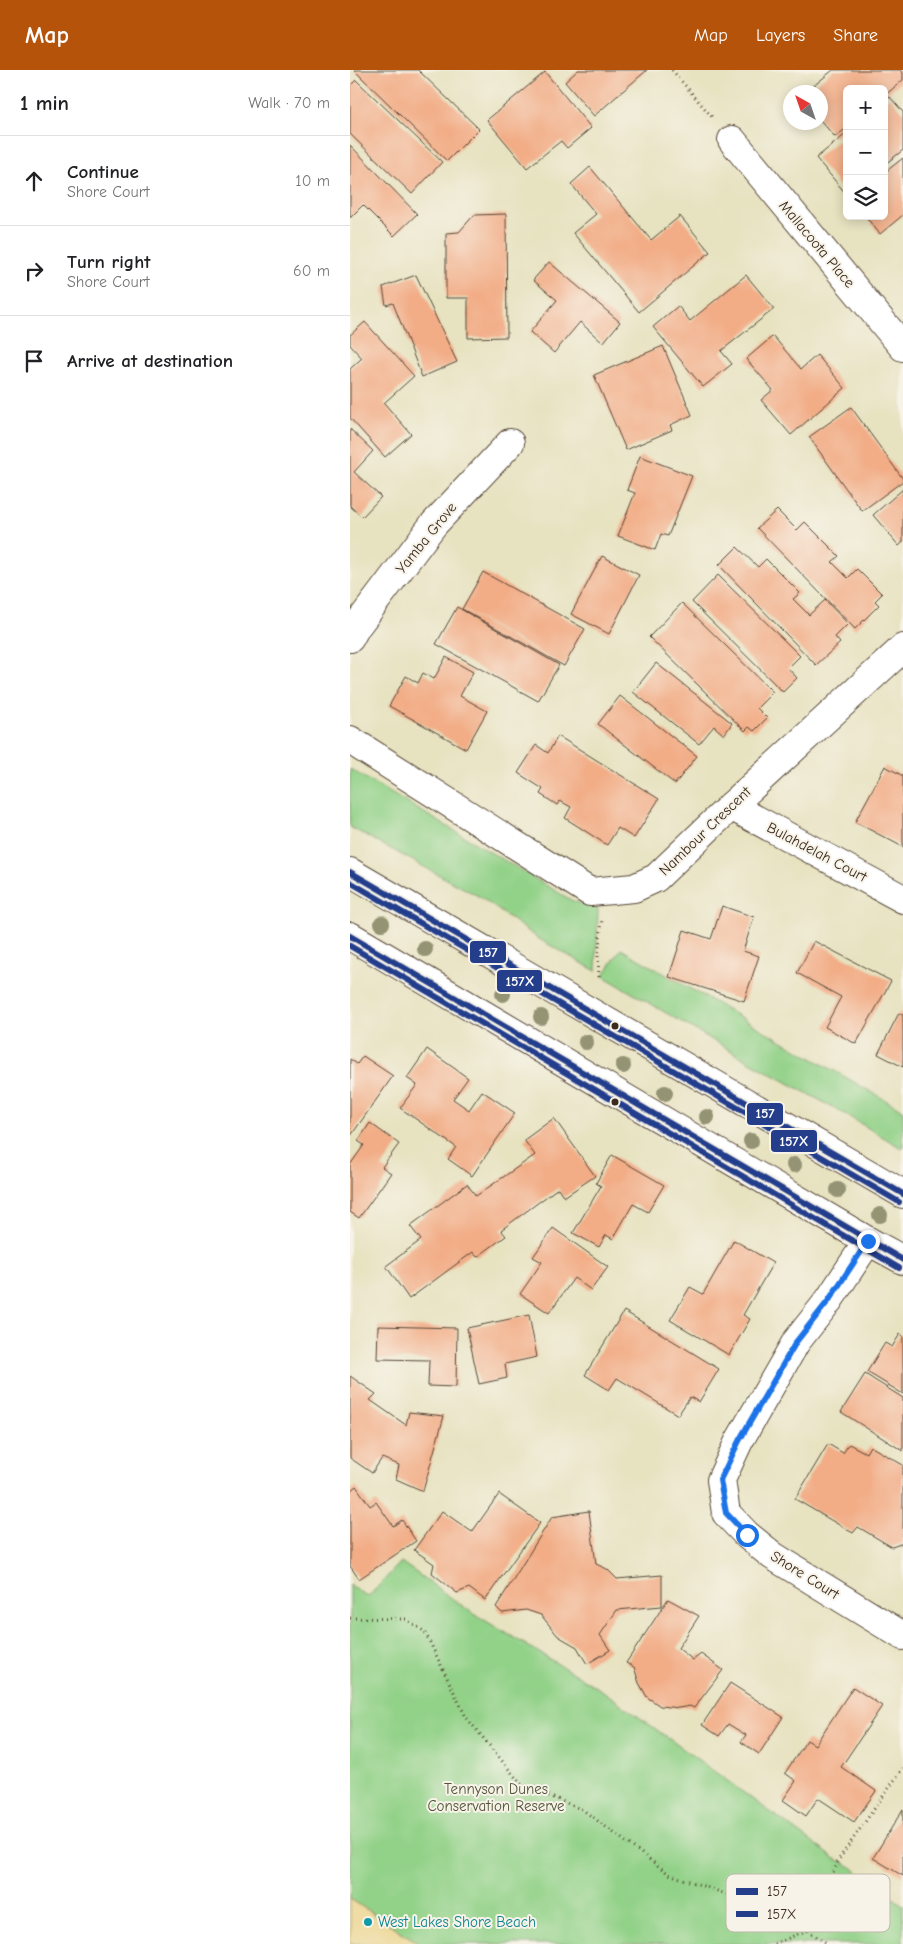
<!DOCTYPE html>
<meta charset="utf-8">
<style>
:root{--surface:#fff;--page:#f2f2f2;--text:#202124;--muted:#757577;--line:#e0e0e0;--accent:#b45309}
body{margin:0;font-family:"Comic Neue",sans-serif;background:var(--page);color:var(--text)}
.controls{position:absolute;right:15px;top:15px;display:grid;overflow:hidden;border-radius:8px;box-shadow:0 2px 12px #0003}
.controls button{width:45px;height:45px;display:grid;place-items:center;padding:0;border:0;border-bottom:1px solid var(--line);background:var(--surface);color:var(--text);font:25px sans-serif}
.compass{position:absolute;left:433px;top:15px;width:45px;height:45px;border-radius:50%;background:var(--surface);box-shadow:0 2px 12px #0003;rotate:320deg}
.stop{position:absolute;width:15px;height:15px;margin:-11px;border:4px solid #1a73e8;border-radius:50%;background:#fff}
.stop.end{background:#1a73e8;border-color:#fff;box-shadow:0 1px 5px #0008}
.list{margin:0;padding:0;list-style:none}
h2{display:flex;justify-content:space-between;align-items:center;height:65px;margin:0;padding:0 20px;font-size:21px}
h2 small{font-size:16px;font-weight:400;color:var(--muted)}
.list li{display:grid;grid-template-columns:32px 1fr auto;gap:15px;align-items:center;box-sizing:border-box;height:90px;padding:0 20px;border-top:1px solid var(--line)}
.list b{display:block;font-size:19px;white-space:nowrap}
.list p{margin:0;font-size:16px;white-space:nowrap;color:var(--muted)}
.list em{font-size:16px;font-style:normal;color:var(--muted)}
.icon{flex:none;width:28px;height:28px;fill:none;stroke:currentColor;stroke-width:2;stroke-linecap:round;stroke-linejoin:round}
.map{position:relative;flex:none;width:553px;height:1874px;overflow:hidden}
header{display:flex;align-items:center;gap:30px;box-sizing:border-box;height:70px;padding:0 25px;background:var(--accent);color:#fff}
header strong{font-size:24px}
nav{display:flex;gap:28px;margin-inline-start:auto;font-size:18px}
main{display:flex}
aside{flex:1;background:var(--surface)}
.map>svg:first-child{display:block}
.green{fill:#92d188;stroke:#667e53}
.sand{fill:#eeda9e;stroke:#94825e}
.building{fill:#f2ad87}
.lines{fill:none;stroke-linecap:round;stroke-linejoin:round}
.minor-casing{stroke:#554636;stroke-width:30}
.major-casing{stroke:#554636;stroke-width:30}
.path{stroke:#554636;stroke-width:3;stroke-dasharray:1 4;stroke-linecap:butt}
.minor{stroke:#fff;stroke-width:28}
.major{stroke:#fff;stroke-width:28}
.bus-1-casing{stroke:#f7f3e8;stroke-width:10}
.bus-2-casing{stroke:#f7f3e8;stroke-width:10}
.bus-1{stroke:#243e8c;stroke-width:6}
.bus-2{stroke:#243e8c;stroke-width:6}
.tree{fill:#949475}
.route{stroke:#1a73e8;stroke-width:6}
.bus-dot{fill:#3b2a1e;stroke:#f7f3e8;stroke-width:2}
.culture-dot{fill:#0f9aa8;stroke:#f7f3e8;stroke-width:2}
.labels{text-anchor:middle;stroke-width:4;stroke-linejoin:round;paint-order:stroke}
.street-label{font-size:15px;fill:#3b2a1e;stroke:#f7f3e8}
.park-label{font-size:15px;fill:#515438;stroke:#f7f3e8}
.culture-label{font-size:15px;fill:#0d838f;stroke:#f7f3e8;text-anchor:start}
.key{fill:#f7f3e8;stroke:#bfb7ab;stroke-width:1}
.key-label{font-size:14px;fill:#3b2a1e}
.line-badge{stroke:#f7f3e8;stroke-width:2}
.badge-label{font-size:14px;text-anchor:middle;font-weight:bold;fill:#fff}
</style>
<header>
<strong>Map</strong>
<nav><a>Map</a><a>Layers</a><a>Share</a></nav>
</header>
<main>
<aside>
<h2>1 min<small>Walk · 70 m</small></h2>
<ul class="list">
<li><svg class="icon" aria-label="ahead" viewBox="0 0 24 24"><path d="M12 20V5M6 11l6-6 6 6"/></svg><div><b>Continue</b><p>Shore Court</p></div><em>10 m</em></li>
<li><svg class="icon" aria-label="right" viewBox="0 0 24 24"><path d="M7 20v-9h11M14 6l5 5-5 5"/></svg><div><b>Turn right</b><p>Shore Court</p></div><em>60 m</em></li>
<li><svg class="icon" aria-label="arrive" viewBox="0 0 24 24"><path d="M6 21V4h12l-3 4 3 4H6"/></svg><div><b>Arrive at destination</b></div></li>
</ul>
</aside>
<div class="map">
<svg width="553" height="1874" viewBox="0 0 553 1874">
<rect width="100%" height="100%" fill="#f7f3e8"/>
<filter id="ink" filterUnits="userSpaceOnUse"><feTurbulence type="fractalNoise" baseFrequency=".02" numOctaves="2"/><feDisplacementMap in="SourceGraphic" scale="10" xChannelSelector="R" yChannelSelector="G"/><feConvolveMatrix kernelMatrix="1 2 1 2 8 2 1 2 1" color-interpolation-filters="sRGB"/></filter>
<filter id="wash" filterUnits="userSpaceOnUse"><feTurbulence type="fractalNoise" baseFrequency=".0096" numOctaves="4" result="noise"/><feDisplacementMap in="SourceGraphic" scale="20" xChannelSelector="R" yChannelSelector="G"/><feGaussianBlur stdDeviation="1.12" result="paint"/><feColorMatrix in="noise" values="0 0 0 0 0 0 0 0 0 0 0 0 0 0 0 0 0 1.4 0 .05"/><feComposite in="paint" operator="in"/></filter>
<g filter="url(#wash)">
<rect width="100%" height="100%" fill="#e7e2c0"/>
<!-- green -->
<g class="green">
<polygon points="0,699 223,831 248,839 246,901 189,869 130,827 0,757"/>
<polygon points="271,879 553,1040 553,1079 493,1043 400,992 253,906"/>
<polygon points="51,1492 121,1542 253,1621 484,1788 497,1794 553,1835 553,1874 70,1874 0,1829 0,1515 18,1527"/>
</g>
<!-- sand -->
<polygon class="sand" points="0,1829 70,1874 0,1874"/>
<g id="blocks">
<!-- building -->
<g class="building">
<polygon points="4,0 68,0 129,59 97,91"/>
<polygon points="228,0 297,0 244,46 215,12"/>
<polygon points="483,0 550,0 553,3 553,10 534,26 534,19 497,19 497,58 485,67 470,50 470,22 456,22"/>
<polygon points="195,2 241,58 217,78 211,71 177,98 137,50"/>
<polygon points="6,10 92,92 62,124 0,64 0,16"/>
<polygon points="540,27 553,42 553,80 534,95 534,32"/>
<polygon points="497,63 497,125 466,88"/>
<polygon points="0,75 67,144 44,166 13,135 0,148"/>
<polygon points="553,88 553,145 530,164 515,146 534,146 534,103"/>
<polygon points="240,97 301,170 330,146 360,182 289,242 223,163 246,144 221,114"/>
<polygon points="156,144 157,267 118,268 118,228 96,228 96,163 109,162 124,145"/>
<polygon points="199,192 270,252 253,273 230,252 204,283 180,262 207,230 183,210"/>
<polygon points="66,205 107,292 72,307 43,233 36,235 33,217"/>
<polygon points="396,205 424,239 371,281 382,294 353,317 303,257 328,236 340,251"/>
<polygon points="15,252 64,306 34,333 61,364 35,387 0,348 0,299 12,288 0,275 0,265"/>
<polygon points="423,266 451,299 467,285 495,318 441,365 411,330 423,320 396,289"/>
<polygon points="313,276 342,345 320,355 322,360 276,380 244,305"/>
<polygon points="501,337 553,409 553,411 512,441 459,367"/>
<polygon points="0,359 23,381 4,402 31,427 12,447 0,436"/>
<polygon points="290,386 342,406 318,466 311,464 305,480 268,466 285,423 277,420"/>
<polygon points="553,419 553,472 549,476 523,445"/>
<polygon points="427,440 447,460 455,452 489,486 482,492 498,508 507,499 532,524 525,531 529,535 505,559 407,458"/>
<polygon points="387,477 408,497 416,489 450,523 443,529 459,545 475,530 498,554 485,567 490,573 466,595 369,495"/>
<polygon points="252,486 289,505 259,564 221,544"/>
<polygon points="133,502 235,559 214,596 112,539"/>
<polygon points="368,505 450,586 438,598 447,608 433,622 342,532"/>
<polygon points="332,533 423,622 407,638 417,648 404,661 399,657 395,661 299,567"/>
<polygon points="107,537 209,595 188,631 86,574"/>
<polygon points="96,587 123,602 110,626 137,641 116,679 39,636 56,606 68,613 73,603 84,609"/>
<polygon points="306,593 382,653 374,665 364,656 349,674 283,622"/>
<polygon points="270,626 347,686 325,714 248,654"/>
<polygon points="208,666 309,729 284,768 268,758 257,775 215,748 221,737 210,731 207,735 190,724 193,719 168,703 186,675 198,683"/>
<polygon points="535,696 553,706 553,777 505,752"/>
<polygon points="372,836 404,847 393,881 409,886 394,931 319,907 334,860 361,869"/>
<polygon points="464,871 541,911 506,974 475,957 491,927 447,903"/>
<polygon points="549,943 553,945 553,997 528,984"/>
<polygon points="77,979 118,1008 103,1029 119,1040 132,1021 165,1043 122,1106 98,1089 106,1077 50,1038 67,1015 57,1008"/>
<polygon points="13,986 43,1006 0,1067 0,989 7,994"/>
<polygon points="204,1048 245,1106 214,1127 208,1118 151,1160 156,1166 127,1187 123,1182 59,1229 36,1196 71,1170 60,1156 117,1114 126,1126 185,1085 174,1070"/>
<polygon points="20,1053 49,1074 32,1097 41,1103 9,1148 0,1142 0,1095 14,1075 8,1071"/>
<polygon points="262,1085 314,1115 298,1142 283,1134 263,1169 256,1165 249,1177 223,1163 251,1116 246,1113"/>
<polygon points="203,1158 258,1197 241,1220 224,1208 199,1243 170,1224 192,1192 183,1187"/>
<polygon points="384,1170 423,1193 393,1245 400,1249 379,1285 320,1250 340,1217 353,1224"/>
<polygon points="274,1241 369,1299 349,1332 340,1327 328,1345 267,1308 259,1320 235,1305"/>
<polygon points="179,1245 187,1287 155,1294 157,1308 129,1314 117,1258"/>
<polygon points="28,1256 107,1258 106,1317 78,1316 79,1290 27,1289"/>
<polygon points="550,1264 553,1266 553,1324 517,1302 535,1273 542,1277"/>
<polygon points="515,1304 553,1328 553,1381 491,1342"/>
<polygon points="0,1306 26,1324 20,1330 56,1355 59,1342 94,1346 73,1421 46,1409 49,1395 32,1388 22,1403 0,1388"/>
<polygon points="478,1374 493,1383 499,1374 516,1383 520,1376 553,1395 553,1473 542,1477 508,1457 503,1463 445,1429"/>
<polygon points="6,1416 20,1436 26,1432 43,1456 52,1450 66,1471 9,1509 0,1496 0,1421"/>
<polygon points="149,1424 190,1453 135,1530 119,1518 107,1523 82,1503 84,1494 64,1480 92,1441 122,1462"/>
<polygon points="239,1441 246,1494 257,1499 267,1509 312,1505 312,1536 267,1540 250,1565 260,1580 237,1594 227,1577 208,1566 191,1545 176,1540 152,1543 146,1537 202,1447"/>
<polygon points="318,1529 349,1546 328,1578 343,1590 351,1584 373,1600 344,1638 340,1636 329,1638 310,1636 297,1627 289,1613 284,1597 276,1593"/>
<polygon points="380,1613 433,1647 409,1684 391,1672 396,1665 378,1654 369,1666 352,1655"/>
<polygon points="503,1617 532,1636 491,1697 526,1721 504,1752 468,1728 456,1746 433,1730 446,1711 435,1703 457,1670 465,1675"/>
<polygon points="553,1739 553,1806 523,1788"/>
</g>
</g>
</g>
<g filter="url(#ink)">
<use href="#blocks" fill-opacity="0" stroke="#554636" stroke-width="1"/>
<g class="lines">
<!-- minor casing -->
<g class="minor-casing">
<g id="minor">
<polyline points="382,70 553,277"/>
<polyline points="0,568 6,557 83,455 160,373"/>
<polyline points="0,670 240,822 284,818 306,808 381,736 553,578"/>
<polyline points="381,736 553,829"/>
<polyline points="518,1171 479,1230 446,1272 389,1371 371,1410 376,1443 397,1465 423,1486 553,1566"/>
</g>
</g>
<!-- major casing -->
<g class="major-casing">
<g id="major">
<polyline points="0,802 553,1124"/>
<polyline points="0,866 518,1171 553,1190"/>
</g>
</g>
<!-- path -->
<g class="path">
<polyline points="322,0 362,47"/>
<polyline points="249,907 248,886 252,850"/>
<polyline points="0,1548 56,1549 75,1562 116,1647 171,1714 233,1740 319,1804 433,1844 478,1874"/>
<polyline points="424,1874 458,1860 489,1789 553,1698"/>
</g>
<!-- minor -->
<use href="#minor" class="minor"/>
<!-- major -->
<use href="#major" class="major"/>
<!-- bus-1 casing -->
<g class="bus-1-casing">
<g id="bus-1">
<polyline points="0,802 553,1124"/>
<polyline points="0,866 553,1190"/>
</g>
</g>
<!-- bus-2 casing -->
<g class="bus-2-casing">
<g id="bus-2">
<polyline points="0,812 549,1132"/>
<polyline points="0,876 549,1198"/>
</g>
</g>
<!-- bus-1 -->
<use href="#bus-1" class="bus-1"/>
<!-- bus-2 -->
<use href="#bus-2" class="bus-2"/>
</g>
<!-- trees -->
<g class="tree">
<circle cx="32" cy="853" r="8"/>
<circle cx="75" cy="879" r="8"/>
<circle cx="153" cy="924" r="8"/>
<circle cx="191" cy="947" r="8"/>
<circle cx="236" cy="972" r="8"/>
<circle cx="273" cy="996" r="8"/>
<circle cx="315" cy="1023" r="8"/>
<circle cx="357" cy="1047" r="8"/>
<circle cx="401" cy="1071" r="8"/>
<circle cx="444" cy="1095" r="8"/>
<circle cx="488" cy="1120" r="8"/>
<circle cx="530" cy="1145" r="8"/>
</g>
</g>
<g class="lines" filter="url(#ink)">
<!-- route -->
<polyline class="route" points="397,1465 376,1443 370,1410 389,1371 446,1272 479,1230 518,1171"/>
</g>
<!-- markers -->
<g class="bus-dot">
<circle cx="265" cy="956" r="4.5"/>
<circle cx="265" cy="1032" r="4.5"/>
</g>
<circle class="culture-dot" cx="18" cy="1852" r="5"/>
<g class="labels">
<!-- street labels -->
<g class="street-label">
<text transform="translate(467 174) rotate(50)" y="5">Mallacoota Place</text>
<text transform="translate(76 468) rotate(-51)" y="5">Yamba Grove</text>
<text transform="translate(355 761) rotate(-44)" y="5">Nambour Crescent</text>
<text transform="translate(467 782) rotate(28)" y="5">Bulahdelah Court</text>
<text transform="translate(455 1505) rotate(32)" y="5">Shore Court</text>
</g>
<!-- park labels -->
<g class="park-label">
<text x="146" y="1724">Tennyson Dunes<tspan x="146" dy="17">Conservation Reserve</tspan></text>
</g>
<!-- culture labels -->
<g class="culture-label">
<text x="28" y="1857">West Lakes Shore Beach</text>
</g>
</g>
<!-- legend -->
<rect x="376" y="1804" width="164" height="58" rx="8" class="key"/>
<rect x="386" y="1818" width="22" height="7" fill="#243e8c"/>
<rect x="386" y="1841" width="22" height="6" fill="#243e8c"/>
<g class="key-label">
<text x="417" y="1826">157</text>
<text x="417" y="1849">157X</text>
</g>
<g class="line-badge">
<rect x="119" y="870" width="38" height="24" rx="5" fill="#243e8c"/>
<rect x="146" y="899" width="47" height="24" rx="5" fill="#243e8c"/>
<rect x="396" y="1032" width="38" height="24" rx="5" fill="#243e8c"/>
<rect x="420" y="1059" width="48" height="24" rx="5" fill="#243e8c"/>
</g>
<g class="badge-label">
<text x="138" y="887">157</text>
<text x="170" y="916">157X</text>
<text x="415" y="1048">157</text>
<text x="444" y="1076">157X</text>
</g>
</svg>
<div class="controls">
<button>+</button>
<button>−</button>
<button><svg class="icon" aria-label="layers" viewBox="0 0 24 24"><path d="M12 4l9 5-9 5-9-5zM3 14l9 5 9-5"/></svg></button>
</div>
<svg class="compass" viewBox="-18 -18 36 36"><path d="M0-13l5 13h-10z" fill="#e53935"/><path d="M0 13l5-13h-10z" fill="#757577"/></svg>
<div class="stop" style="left:397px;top:1465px"></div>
<div class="stop end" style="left:518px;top:1171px"></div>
</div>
</main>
